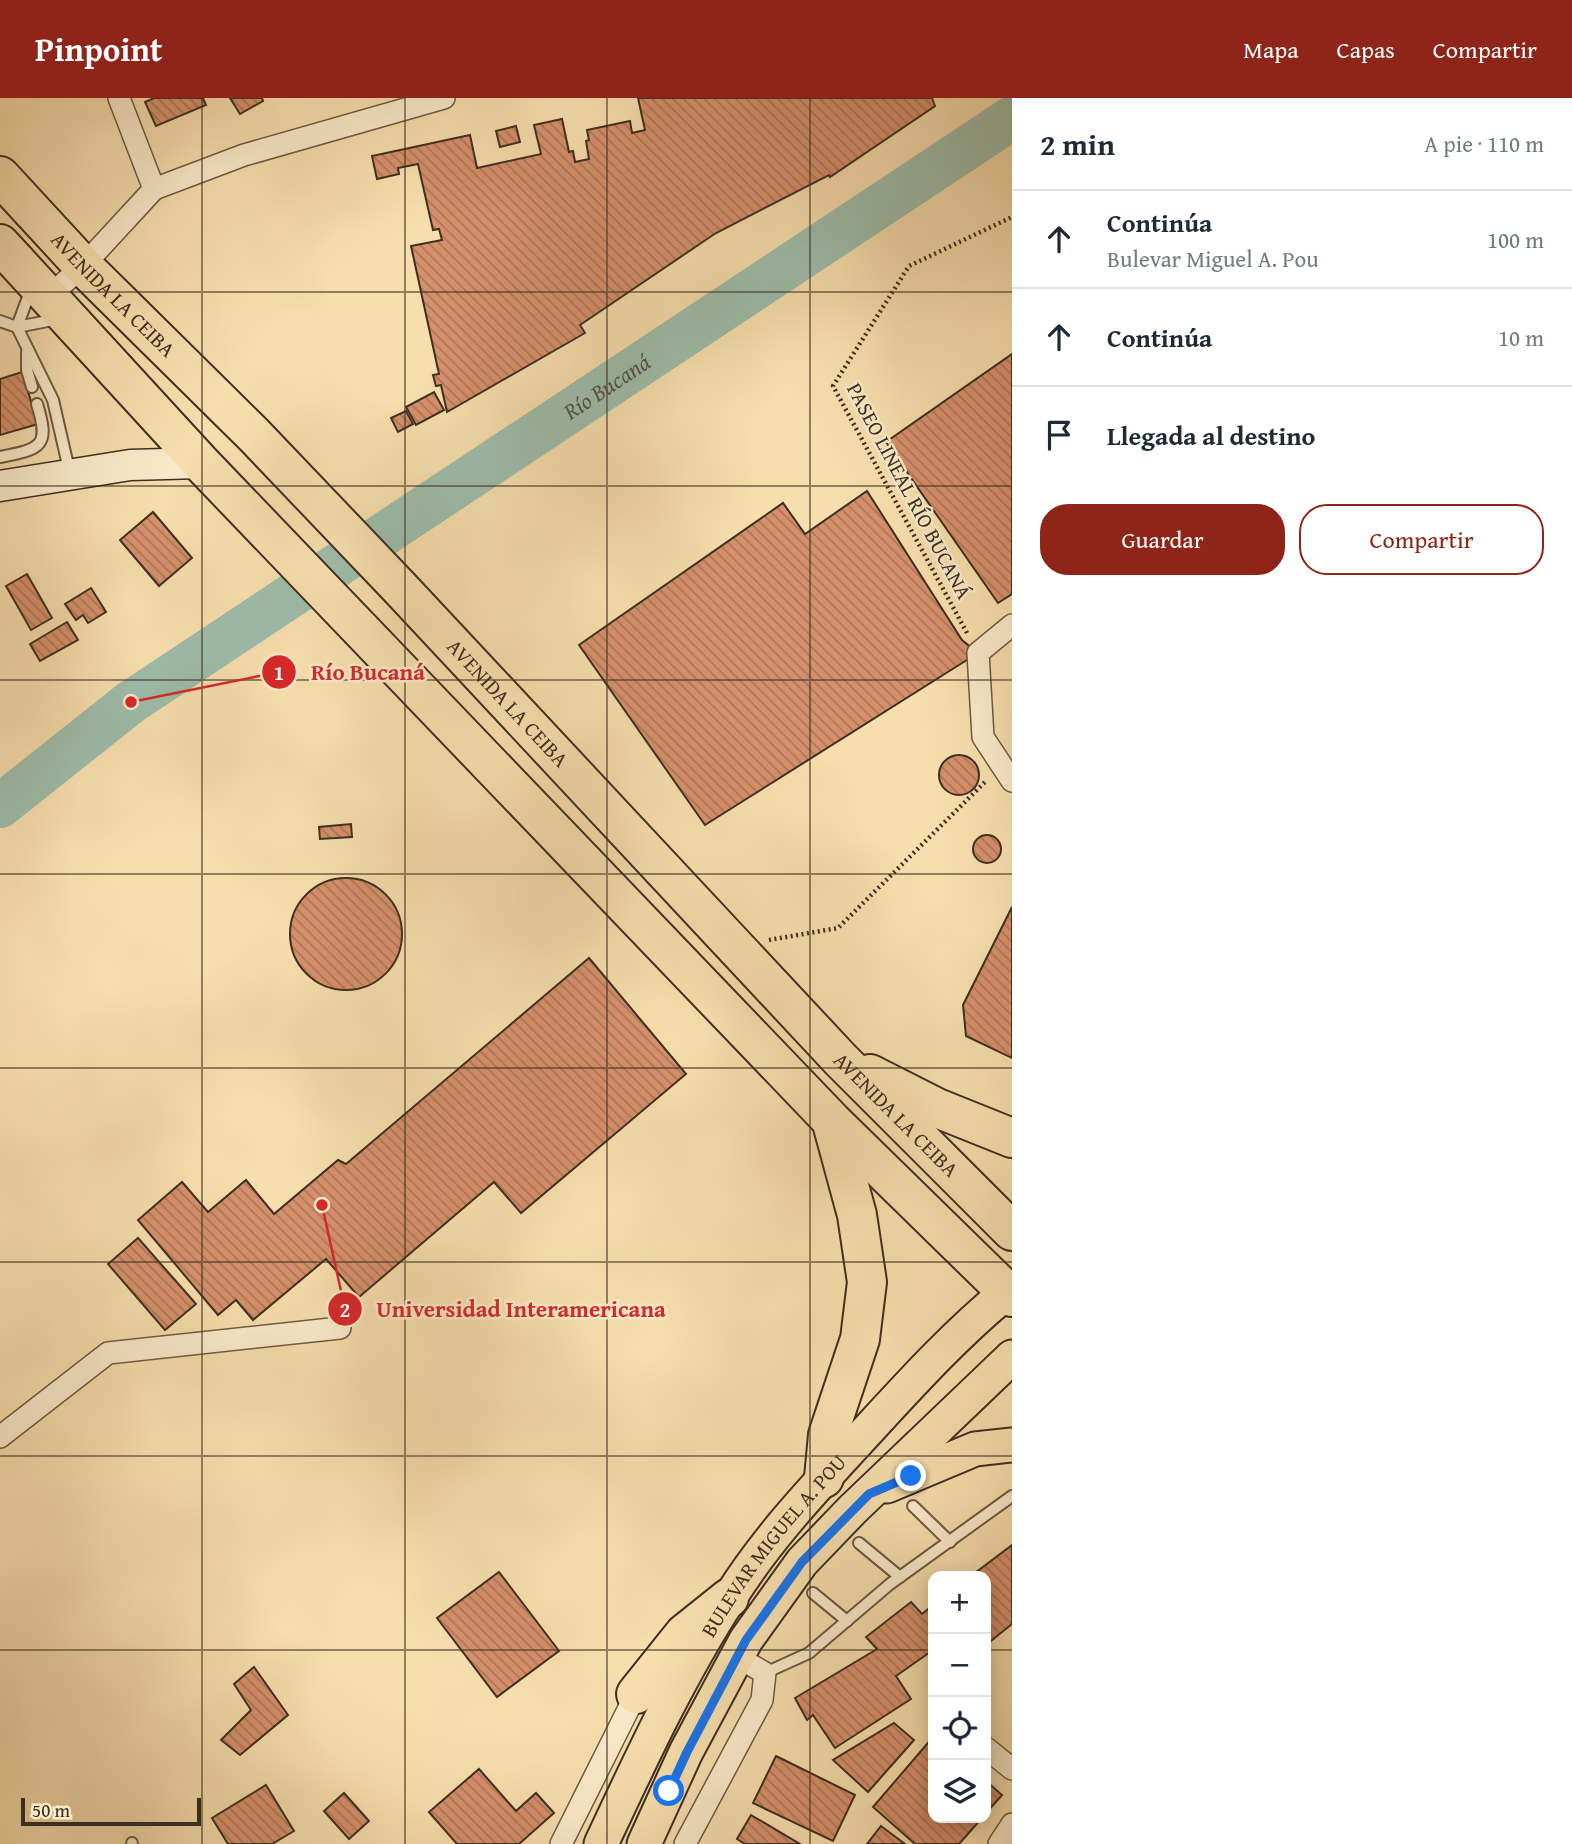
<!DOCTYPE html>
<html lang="es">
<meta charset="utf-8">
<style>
:root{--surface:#fff;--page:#f2f2f3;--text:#1f2937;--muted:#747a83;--line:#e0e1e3;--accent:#8f2418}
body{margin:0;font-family:"Gentium Book Plus",serif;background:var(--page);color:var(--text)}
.controls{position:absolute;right:21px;bottom:21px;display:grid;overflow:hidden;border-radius:14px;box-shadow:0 4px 18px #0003}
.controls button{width:63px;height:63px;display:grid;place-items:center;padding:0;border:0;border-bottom:2px solid var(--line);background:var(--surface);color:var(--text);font:35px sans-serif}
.scale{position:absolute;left:21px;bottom:18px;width:180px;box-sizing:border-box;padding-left:7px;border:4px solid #3d2f20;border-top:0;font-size:19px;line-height:24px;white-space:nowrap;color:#3d2f20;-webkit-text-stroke:5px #faeaca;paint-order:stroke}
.stop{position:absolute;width:21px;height:21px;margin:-16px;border:5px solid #1a73e8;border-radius:50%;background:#fff}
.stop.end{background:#1a73e8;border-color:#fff;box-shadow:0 2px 7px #0008}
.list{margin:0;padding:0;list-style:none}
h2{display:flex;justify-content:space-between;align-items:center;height:91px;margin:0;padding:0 28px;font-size:30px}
h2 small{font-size:23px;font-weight:400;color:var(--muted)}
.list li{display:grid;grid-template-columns:46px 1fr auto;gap:21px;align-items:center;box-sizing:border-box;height:98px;padding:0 28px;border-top:2px solid var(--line)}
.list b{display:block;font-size:26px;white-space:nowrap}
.list p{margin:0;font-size:23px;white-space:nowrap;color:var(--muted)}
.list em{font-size:23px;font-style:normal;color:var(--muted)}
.actions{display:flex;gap:14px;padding:21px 28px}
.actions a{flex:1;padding:16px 0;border:2px solid var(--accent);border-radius:28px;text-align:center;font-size:24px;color:var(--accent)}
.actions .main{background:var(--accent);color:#fff}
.icon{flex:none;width:38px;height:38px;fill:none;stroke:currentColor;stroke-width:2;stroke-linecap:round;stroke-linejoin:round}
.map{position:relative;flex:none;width:1012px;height:1746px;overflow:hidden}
header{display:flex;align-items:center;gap:42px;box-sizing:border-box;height:98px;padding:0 35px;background:var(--accent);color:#fff}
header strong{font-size:33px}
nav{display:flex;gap:38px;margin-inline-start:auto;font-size:24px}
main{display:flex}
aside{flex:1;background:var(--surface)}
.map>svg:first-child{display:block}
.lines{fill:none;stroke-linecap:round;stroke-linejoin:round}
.river{stroke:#9dbcaa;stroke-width:44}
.building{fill:url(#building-back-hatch);stroke:#3d2f20;stroke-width:2}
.lane-casing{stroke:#6c5b43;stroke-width:14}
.street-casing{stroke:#6c5b43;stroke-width:24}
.secondary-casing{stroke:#3d2f20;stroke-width:33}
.primary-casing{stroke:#3d2f20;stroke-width:37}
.highway-casing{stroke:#3d2f20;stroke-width:42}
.path{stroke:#3d2f20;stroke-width:4.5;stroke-dasharray:2 3.5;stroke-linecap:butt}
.lane{stroke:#faeaca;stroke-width:10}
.street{stroke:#faeaca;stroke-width:21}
.secondary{stroke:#faeaca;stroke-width:30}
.primary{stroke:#f7dead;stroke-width:33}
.highway{stroke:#f7dead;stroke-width:38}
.route{stroke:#1a73e8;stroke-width:9}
.grid{fill:none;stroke:#3d2f20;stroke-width:2;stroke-opacity:0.55}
.labels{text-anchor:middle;stroke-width:5;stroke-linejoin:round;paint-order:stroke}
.street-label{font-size:21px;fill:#3d2f20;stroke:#faeaca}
.water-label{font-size:23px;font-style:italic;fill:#555242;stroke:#faeaca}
.leader{fill:none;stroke:#d62828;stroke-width:2.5}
.callout-dot{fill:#d62828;stroke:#faeaca;stroke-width:2.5}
.mark-label{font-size:21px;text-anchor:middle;font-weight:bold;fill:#fff}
.callout-label{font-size:23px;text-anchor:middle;font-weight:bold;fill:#d62828;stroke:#faeaca;stroke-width:5;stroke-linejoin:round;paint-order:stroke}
</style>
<header>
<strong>Pinpoint</strong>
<nav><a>Mapa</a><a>Capas</a><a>Compartir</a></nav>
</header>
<main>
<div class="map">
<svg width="1012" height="1746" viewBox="0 0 1012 1746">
<defs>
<pattern id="building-back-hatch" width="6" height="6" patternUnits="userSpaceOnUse" patternTransform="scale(1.75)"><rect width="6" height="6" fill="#d6906c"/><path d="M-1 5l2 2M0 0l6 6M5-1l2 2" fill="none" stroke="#af7658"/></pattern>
</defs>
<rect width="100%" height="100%" fill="#f7dead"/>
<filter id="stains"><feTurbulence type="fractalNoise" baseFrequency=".00286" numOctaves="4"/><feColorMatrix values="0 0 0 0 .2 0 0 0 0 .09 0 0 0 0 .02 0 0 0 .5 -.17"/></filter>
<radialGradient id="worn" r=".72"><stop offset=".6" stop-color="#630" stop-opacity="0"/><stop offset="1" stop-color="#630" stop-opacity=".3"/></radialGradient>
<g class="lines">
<!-- river -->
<path class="river" id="s1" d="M0,708L131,604L1012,20"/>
</g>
<!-- building -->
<g class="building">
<polygon points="154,0 203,0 206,7 156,28 145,4"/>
<polygon points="230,0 262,0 263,3 240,16"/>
<polygon points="638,0 932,0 935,8 830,79 829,77 716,135 580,227 585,235 447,314 441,287 436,288 433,277 439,276 411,148 442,142 439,131 433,132 418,66 398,70 399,76 377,81 372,58 470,37 477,70 541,56 534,27 562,21 569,54 573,53 575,64 589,61 586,43 589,42 587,32 630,23 632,35 645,32"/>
<polygon points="516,28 520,44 500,49 496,33"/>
<polygon points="1012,256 1012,496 998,505 886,344"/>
<polygon points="22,274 38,326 0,337 0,281"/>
<polygon points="434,294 444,312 416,327 406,309"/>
<polygon points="406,313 413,326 398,334 391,320"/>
<polygon points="867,393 962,542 978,555 705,727 579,547 783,405 805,436"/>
<polygon points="153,414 192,460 159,488 120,442"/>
<polygon points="27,476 52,520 31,532 6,488"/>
<polygon points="91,490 106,514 88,525 83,517 76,522 65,506"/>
<polygon points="67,524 78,542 40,563 30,546"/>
<circle cx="959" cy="677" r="20"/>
<polygon points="351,726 352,739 320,741 319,729"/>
<circle cx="987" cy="751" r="14"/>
<circle cx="346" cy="836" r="56"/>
<polygon points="1012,809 1012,960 966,938 963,907"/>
<polygon points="589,860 686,976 521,1115 494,1084 359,1199 326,1161 253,1222 236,1202 218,1217 138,1122 182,1084 208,1114 246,1082 274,1116 338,1062 346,1066"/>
<polygon points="138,1140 196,1206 165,1232 108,1166"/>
<polygon points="1012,1447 1012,1526 986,1547 986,1478 971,1478"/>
<polygon points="499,1474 559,1553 497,1599 437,1520"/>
<polygon points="911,1504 922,1516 933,1507 933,1552 896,1578 911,1601 835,1650 813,1617 807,1622 795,1600 877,1551 866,1539"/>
<polygon points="254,1569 288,1617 240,1657 221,1642 251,1612 234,1586"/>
<polygon points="894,1625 914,1642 868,1694 833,1662"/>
<polygon points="933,1639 933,1720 982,1720 959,1746 915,1746 873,1709"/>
<polygon points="776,1658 855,1697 833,1743 753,1705"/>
<polygon points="479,1671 516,1713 536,1695 554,1715 519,1746 457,1746 429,1714"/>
<polygon points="986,1683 1002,1697 986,1715"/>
<polygon points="266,1687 294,1733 272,1746 228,1746 212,1720"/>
<polygon points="344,1695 369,1723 349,1741 324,1713"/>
<polygon points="751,1717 800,1746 745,1746 737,1741"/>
<polygon points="881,1728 905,1746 867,1746"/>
</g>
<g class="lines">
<!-- lane casing -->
<g class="lane-casing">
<g id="lane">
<polyline points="31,191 17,229 58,221"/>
<polyline points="0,223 17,229 53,302 70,376"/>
<polyline points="27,254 27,272 32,289"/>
<path d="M0,359C42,351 50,348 37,306"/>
<polyline points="913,1408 950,1444"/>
<polyline points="859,1445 900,1479"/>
<polyline points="813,1495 847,1523"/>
<polyline points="765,1575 809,1555 890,1486 1012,1398"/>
<polyline points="132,1745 132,1746"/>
</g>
</g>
<!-- street casing -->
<g class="street-casing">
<g id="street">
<polyline points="119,0 154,91"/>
<polyline points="49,198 83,168 154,91 244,57 444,0"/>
<polyline points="1012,527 978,555 983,639 1012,683"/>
<polyline points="0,1339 108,1255 340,1230"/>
<polyline points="986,1650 1012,1671"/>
<polyline points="561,1746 636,1596"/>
<polyline points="685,1746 762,1602 765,1575 737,1559"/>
<polyline points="999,1746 1012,1726"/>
</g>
</g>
<!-- secondary casing -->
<g class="secondary-casing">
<polyline id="secondary" points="0,388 130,367 201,365"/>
</g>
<!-- primary casing -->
<g class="primary-casing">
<g id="primary">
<polyline points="887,1388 975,1351 1012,1347"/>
<path id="s2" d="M601,1746C640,1663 679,1578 729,1501C765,1443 811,1394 857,1344C905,1292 952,1239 1007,1194"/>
<polyline points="644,1746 686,1654 746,1542 802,1464 852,1412 1012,1259"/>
</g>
</g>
<!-- highway casing -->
<g class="highway-casing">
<g id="highway">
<path id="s3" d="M0,78L83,168L254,337L400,490L840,961L1012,1133"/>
<polyline points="0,146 201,365 832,1023 1012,1199"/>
<polyline points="870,976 937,1010 1012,1040"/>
<polyline points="824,1380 828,1337 860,1241 867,1184 857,1117 832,1025"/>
<polyline points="636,1596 684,1536 729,1500"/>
</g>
</g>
<!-- path -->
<g class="path">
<polyline points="967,535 833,288 909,168 1012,119"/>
<polyline points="769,842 838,830 986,683"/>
</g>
<!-- lane -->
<use href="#lane" class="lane"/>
<!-- street -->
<use href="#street" class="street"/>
<!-- secondary -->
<use href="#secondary" class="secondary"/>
<!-- primary -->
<use href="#primary" class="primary"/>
<!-- highway -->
<use href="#highway" class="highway"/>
</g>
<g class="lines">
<!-- route -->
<polyline class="route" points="669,1693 687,1654 746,1542 802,1464 869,1396 911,1378"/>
</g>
<!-- grid -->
<path class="grid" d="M202,0V1746M405,0V1746M607,0V1746M810,0V1746M0,194H1012M0,388H1012M0,582H1012M0,776H1012M0,970H1012M0,1164H1012M0,1358H1012M0,1552H933M986,1552H1012"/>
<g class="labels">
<!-- street labels -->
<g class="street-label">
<text dy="7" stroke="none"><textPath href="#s3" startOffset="164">AVENIDA LA CEIBA</textPath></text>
<text transform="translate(909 393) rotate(62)" y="7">PASEO LINEAL RÍO BUCANÁ</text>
<text dy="7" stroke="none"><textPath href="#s3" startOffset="732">AVENIDA LA CEIBA</textPath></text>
<text dy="7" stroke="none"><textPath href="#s3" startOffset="1298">AVENIDA LA CEIBA</textPath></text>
<text dy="7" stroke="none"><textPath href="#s2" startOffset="346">BULEVAR MIGUEL A. POU</textPath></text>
</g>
<!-- water labels -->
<g class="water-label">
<text dy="8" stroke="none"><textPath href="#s1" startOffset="738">Río Bucaná</textPath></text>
</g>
</g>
<!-- callouts -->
<path class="leader" d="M131 604L279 574M322 1107L345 1211"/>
<g class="callout-dot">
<circle cx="131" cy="604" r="7"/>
<circle cx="322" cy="1107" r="7"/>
<circle cx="279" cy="574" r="18"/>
<circle cx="345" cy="1211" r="18"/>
</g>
<g class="mark-label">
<text x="279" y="582">1</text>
<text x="345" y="1219">2</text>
</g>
<g class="callout-label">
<text x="368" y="582">Río Bucaná</text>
<text x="521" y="1219">Universidad Interamericana</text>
</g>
<rect width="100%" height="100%" filter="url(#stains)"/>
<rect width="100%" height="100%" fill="url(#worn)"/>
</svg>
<div class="controls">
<button>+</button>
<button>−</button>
<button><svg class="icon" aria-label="locate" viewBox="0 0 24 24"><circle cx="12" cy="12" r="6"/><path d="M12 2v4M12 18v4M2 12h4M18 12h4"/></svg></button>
<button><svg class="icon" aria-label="layers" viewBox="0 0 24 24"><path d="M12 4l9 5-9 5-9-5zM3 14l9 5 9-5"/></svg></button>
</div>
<div class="scale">50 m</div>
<div class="stop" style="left:669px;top:1693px"></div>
<div class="stop end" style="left:911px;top:1378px"></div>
</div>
<aside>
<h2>2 min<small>A pie · 110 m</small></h2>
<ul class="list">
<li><svg class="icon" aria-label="ahead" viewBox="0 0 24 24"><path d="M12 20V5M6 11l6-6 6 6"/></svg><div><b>Continúa</b><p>Bulevar Miguel A. Pou</p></div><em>100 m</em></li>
<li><svg class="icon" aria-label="ahead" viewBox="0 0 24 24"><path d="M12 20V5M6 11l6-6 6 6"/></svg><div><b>Continúa</b></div><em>10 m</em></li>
<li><svg class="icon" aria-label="arrive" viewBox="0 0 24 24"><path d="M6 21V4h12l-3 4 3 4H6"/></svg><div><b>Llegada al destino</b></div></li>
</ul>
<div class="actions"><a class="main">Guardar</a><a>Compartir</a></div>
</aside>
</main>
